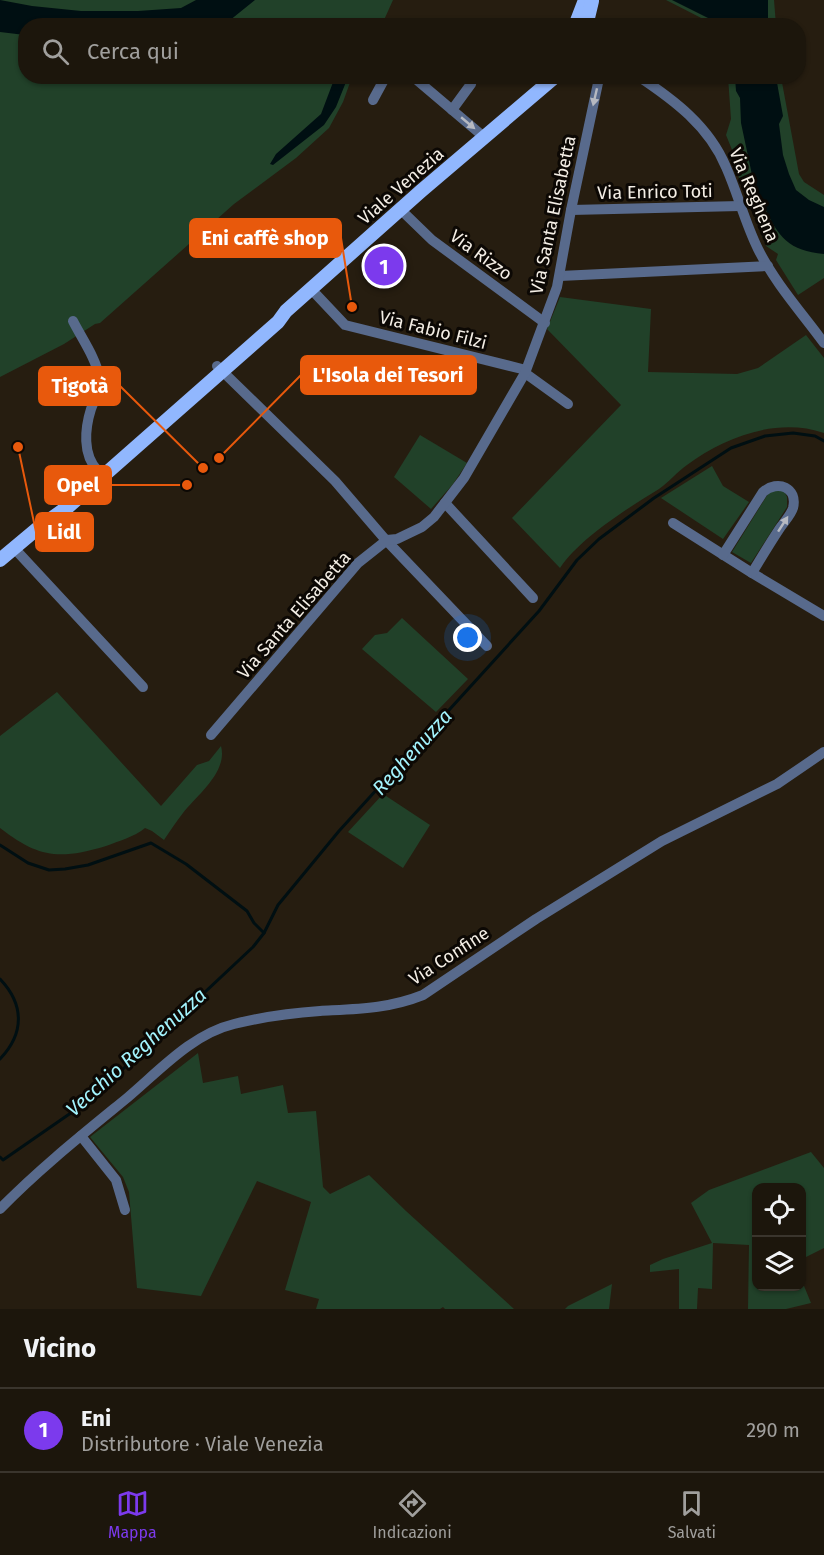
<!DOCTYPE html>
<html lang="it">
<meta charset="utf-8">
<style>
:root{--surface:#1c160c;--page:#251f15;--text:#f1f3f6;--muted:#a09f9d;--line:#3a352d;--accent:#7c3aed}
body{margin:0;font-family:"Fira Sans",sans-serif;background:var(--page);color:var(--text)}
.controls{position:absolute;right:18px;bottom:18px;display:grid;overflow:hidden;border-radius:12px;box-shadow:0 2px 4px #0004}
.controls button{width:54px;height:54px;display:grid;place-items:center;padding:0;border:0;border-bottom:2px solid var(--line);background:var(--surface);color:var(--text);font:30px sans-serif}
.you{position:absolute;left:468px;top:638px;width:21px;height:21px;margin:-15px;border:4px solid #fff;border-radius:50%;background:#1a73e8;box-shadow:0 0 0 9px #1a73e833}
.badge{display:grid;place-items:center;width:39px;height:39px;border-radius:50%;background:var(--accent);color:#fff;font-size:20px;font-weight:700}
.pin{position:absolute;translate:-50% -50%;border:3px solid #fff;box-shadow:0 2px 6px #0006}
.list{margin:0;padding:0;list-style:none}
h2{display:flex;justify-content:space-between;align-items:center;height:78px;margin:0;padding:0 24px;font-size:26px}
h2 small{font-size:20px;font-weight:400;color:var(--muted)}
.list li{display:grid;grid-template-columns:39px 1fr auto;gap:18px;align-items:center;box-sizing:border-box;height:84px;padding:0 24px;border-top:2px solid var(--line)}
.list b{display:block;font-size:22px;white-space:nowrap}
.list p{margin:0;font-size:20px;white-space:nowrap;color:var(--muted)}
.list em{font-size:20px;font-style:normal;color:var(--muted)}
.icon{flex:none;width:33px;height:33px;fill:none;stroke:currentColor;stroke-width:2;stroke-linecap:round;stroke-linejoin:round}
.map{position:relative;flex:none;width:824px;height:1309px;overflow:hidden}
.search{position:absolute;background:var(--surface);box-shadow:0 2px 4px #0004;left:18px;right:18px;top:18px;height:66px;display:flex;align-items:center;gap:15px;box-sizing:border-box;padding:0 21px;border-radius:24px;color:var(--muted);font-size:22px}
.sheet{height:162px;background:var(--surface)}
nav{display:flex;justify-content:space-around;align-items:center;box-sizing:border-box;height:84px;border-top:2px solid var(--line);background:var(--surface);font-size:16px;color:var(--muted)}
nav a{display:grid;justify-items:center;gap:3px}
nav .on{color:var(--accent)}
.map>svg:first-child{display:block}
.green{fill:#214129}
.water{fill:#000f12}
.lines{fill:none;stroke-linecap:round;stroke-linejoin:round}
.stream{stroke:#000f12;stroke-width:3}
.minor{stroke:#586a8c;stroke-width:10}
.major{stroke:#91b7fe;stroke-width:14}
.oneway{fill:#b6b9c1}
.labels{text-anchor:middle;stroke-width:6;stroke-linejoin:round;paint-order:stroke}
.street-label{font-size:18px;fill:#f4eee5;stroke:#0c0804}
.water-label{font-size:20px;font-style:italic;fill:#a3f4fe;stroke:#0c0804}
.leader{fill:none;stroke:#e8590c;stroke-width:2}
.callout-dot{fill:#e8590c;stroke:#0c0804;stroke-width:2}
.callout{fill:#e8590c;stroke:#e8590c;stroke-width:2}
.callout-label{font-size:20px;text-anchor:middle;font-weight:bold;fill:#fff}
</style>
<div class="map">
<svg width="824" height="1309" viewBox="0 0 824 1309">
<rect width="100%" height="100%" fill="#261d10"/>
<!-- green -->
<g class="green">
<polygon points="0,0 393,0 384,20 373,25 26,26 26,76 352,77 343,102 329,128 296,158 234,204 100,323 95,324 64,344 0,377"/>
<polygon points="666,0 774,0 776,25 715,25"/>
<polygon points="728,77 781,77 799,174 804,182 824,195 824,278 798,295 776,260 778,254 766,246 736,170 737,162 726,135 731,119"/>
<path d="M560,297L651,309L648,372L737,374L758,368L806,335L824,358V433C777,417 725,437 687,465C677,472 669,482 659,489C628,508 580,538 560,568L512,518L621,405L547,329Z"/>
<polygon points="420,435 467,463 453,484 431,509 394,477"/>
<polygon points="712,466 723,486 749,502 723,539 661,498"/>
<polygon points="771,489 784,491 787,497 787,507 751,563 732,552"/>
<polygon points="402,618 468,679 436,712 362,649 375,635 387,633"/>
<path d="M57,692L161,806L197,765L209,761L221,746C228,772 197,795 183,813C176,822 170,831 164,840L152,831L145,828C134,837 119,841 106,846C59,860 39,858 0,828V736Z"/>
<polygon points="383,794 430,825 403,868 348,832"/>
<polygon points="198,1053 203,1083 238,1076 241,1094 283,1085 288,1113 316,1111 323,1187 330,1194 369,1175 406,1211 514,1309 445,1309 443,1307 440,1309 316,1309 319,1299 285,1290 311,1202 257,1181 201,1296 137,1288 129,1192 123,1177 90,1137"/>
<polygon points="811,1152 824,1168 824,1248 802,1259 802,1188 756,1188 756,1286 802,1286 802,1281 811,1303 786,1309 748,1309 749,1245 713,1243 712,1289 698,1288 697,1309 679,1309 679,1269 650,1272 650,1265 663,1259 712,1243 691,1203 709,1190"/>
<polygon points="612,1284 609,1309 565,1309 568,1306"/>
</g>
<!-- water -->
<g class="water">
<polygon points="0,0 32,6 81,11 138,11 181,8 196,0 255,0 224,25 26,26 25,35 0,32"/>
<polygon points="672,0 768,0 768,25 719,25 714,21"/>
<polygon points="335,77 348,77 336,107 324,125 273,165 270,164 276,154 321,114"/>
<path d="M735,77H776L783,116L779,124L783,155L789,174L796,190L809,200L824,207V254C789,251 778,237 764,206C760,199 760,195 755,189L741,123L740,98L736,91Z"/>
</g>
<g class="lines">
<!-- stream -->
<g class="stream">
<polyline points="0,845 28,863 49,870 65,869 88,865 151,843 186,864 247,911 254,923 264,933 278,905 339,831 539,611 577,560 599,539 654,498 731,448 765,436 793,433 815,436 824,441"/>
<path d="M0,979C24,1004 25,1033 0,1059"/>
<polyline points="0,1157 3,1160 91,1099 253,947 264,933"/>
</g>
<!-- minor -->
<g class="minor">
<polyline points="372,23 389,26"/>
<path d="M638,76C674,100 709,126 726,167C738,194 745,223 758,249C775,283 802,313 824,343"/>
<polyline points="418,81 484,137"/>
<polyline points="373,100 386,76"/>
<polyline points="452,110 471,84 473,76"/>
<polyline points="401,210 432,240 545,323"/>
<polyline points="571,210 740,206"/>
<polyline points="560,276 768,266"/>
<polyline points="311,289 345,325 526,370"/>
<path d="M73,321C81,337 97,360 99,377C100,387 95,399 91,409C85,428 82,455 98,471"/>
<polyline points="217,366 335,481 384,538 487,646"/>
<polyline points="525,373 568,404"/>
<polyline points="445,503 533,598"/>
<polyline points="673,523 752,573 824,616"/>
<polyline points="14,548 143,687"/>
<path d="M723,555L763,492C778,479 798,488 793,508C791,515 784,522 780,528C770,543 761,558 752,573"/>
<polyline points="211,735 358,563 387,540 397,539 422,527 434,517 464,478 525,373 557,287 571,210 598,83 598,76"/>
<polyline points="81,1136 116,1180 125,1210"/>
<path d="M0,1209C39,1169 83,1134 127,1098C159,1071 192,1034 234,1024C262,1017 291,1013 320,1011C356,1009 388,1009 423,995L536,919L662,841L777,784L824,752"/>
</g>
<!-- major -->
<g class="major">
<polyline points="575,26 585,0"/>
<polyline points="586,26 592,1"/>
<polyline points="0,560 38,528 69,506 278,322 286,311 421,191 556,76"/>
</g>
</g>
<!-- one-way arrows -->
<defs><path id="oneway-solid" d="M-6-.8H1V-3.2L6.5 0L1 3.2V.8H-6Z" transform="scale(1.5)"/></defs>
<g class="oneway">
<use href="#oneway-solid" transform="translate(595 97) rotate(103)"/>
<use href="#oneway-solid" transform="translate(468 123) rotate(40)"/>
<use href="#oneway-solid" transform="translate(783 524) rotate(-57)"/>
</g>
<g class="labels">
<!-- street labels -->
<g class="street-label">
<text transform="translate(401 186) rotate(-41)" y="6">Viale Venezia</text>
<text transform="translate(655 192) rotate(-1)" y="6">Via Enrico Toti</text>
<text transform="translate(754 195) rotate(67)" y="6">Via Reghena</text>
<text transform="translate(553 215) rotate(-78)" y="6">Via Santa Elisabetta</text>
<text transform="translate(481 255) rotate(36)" y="6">Via Rizzo</text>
<text transform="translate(433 330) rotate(14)" y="6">Via Fabio Filzi</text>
<text transform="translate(294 615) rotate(-49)" y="6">Via Santa Elisabetta</text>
<text transform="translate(449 956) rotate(-33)" y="6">Via Confine</text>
</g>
<!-- water labels -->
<g class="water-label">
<text transform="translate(412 752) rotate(-48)" y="7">Reghenuzza</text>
<text transform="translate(136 1052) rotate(-42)" y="7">Vecchio Reghenuzza</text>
</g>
</g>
<!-- callouts -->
<path class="leader" d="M352 307L341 238M219 458L301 375M203 468L120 386M187 485L111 485M18 447L36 532"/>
<g class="callout-dot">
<circle cx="352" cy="307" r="6"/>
<circle cx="219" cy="458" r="6"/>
<circle cx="203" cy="468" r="6"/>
<circle cx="187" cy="485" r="6"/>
<circle cx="18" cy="447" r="6"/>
</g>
<g class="callout">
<rect x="190" y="219" width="151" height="38" rx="6"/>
<rect x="301" y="356" width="175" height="38" rx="6"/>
<rect x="39" y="367" width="81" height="38" rx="6"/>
<rect x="45" y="466" width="66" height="38" rx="6"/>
<rect x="36" y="513" width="57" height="38" rx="6"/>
</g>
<g class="callout-label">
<text x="265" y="245">Eni caffè shop</text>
<text x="388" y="382">L'Isola dei Tesori</text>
<text x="80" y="393">Tigotà</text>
<text x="78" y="492">Opel</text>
<text x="64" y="539">Lidl</text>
</g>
</svg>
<div class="controls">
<button><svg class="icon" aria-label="locate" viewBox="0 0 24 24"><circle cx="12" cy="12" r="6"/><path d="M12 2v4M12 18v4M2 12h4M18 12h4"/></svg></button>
<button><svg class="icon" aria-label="layers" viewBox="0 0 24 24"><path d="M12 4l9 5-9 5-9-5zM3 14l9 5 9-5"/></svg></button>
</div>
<div class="you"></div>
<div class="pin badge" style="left:384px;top:266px">1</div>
<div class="search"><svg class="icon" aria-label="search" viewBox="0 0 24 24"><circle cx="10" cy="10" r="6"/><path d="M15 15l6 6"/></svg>Cerca qui</div>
</div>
<section class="sheet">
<h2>Vicino<small></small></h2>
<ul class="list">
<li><span class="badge">1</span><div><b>Eni</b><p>Distributore · Viale Venezia</p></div><em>290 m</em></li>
</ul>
</section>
<nav>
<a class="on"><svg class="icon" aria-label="map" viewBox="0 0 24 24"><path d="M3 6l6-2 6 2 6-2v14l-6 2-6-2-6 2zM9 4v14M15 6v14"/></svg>Mappa</a>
<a><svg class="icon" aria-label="directions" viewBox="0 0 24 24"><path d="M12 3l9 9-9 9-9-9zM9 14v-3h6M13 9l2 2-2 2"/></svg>Indicazioni</a>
<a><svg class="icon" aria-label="saved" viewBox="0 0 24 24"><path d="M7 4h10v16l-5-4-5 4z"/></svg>Salvati</a>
</nav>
